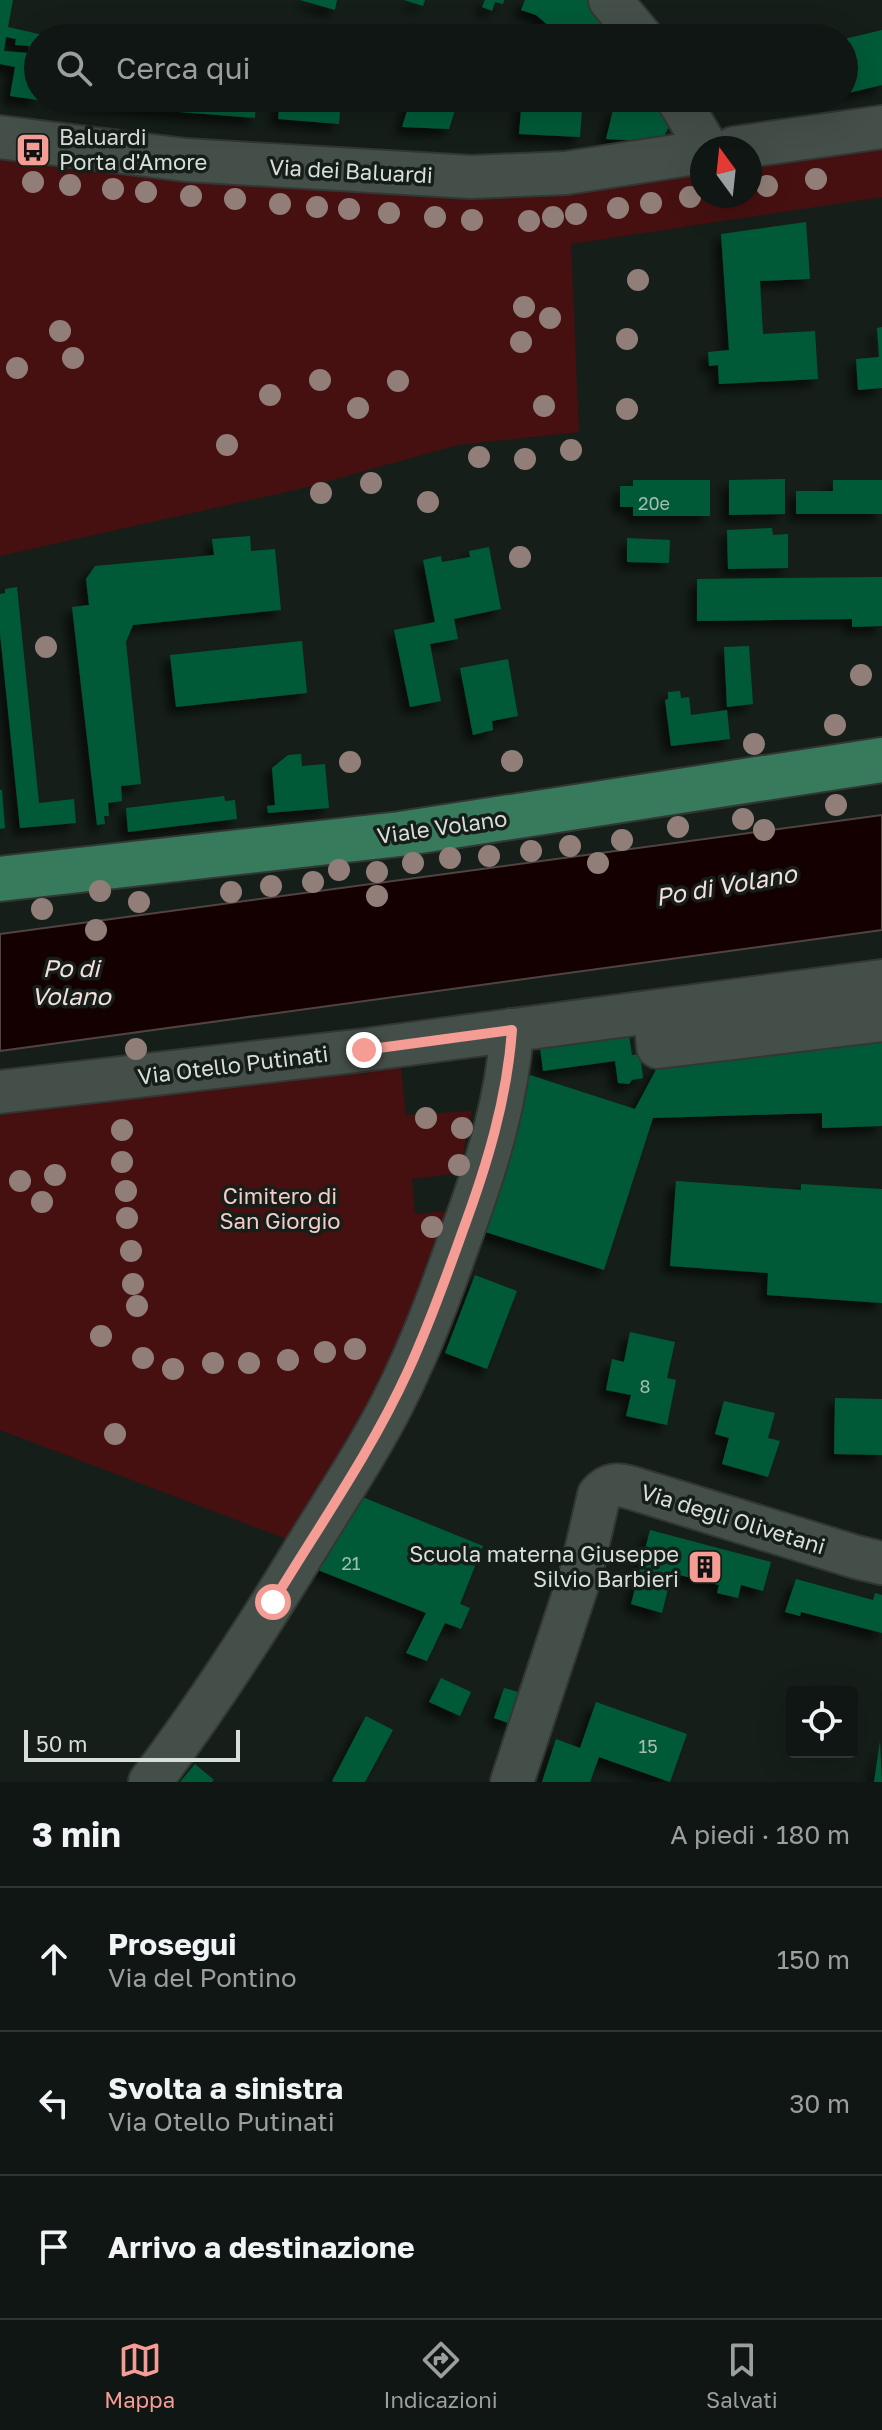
<!DOCTYPE html>
<html lang="it">
<meta charset="utf-8">
<style>
:root{--surface:#101613;--page:#191f1c;--text:#f1f3f6;--muted:#9c9fa0;--line:#303533;--accent:#f59c95}
body{margin:0;font-family:"Golos Text",sans-serif;background:var(--page);color:var(--text)}
.controls{position:absolute;right:24px;bottom:24px;display:grid;overflow:hidden;border-radius:8px;box-shadow:0 8px 32px #0002}
.controls button{width:72px;height:72px;display:grid;place-items:center;padding:0;border:0;border-bottom:2px solid var(--line);background:var(--surface);color:var(--text);font:40px sans-serif}
.compass{position:absolute;left:690px;top:136px;width:72px;height:72px;border-radius:50%;background:var(--surface);box-shadow:0 8px 32px #0002;rotate:345deg}
.scale{position:absolute;left:24px;bottom:20px;width:216px;box-sizing:border-box;padding-left:8px;border:4px solid #d8dedb;border-top:0;font-size:22px;line-height:28px;white-space:nowrap;color:#d8dedb;-webkit-text-stroke:6px #151e19;paint-order:stroke}
.stop{position:absolute;width:24px;height:24px;margin:-18px;border:6px solid #f59c95;border-radius:50%;background:#fff}
.stop.end{background:#f59c95;border-color:#fff;box-shadow:0 2px 8px #0008}
.list{margin:0;padding:0;list-style:none}
h2{display:flex;justify-content:space-between;align-items:center;height:104px;margin:0;padding:0 32px;font-size:34px}
h2 small{font-size:26px;font-weight:400;color:var(--muted)}
.list li{display:grid;grid-template-columns:52px 1fr auto;gap:24px;align-items:center;box-sizing:border-box;height:144px;padding:0 32px;border-top:2px solid var(--line)}
.list b{display:block;font-size:30px;white-space:nowrap}
.list p{margin:0;font-size:26px;white-space:nowrap;color:var(--muted)}
.list em{font-size:26px;font-style:normal;color:var(--muted)}
.icon{flex:none;width:44px;height:44px;fill:none;stroke:currentColor;stroke-width:2;stroke-linecap:round;stroke-linejoin:round}
.map{position:relative;flex:none;width:882px;height:1782px;overflow:hidden}
.search{position:absolute;background:var(--surface);box-shadow:0 8px 32px #0002;left:24px;right:24px;top:24px;height:88px;display:flex;align-items:center;gap:20px;box-sizing:border-box;padding:0 28px;border-radius:44px;color:var(--muted);font-size:30px}
.sheet{height:536px;background:var(--surface)}
nav{display:flex;justify-content:space-around;align-items:center;box-sizing:border-box;height:112px;border-top:2px solid var(--line);background:var(--surface);font-size:22px;color:var(--muted)}
nav a{display:grid;justify-items:center;gap:4px}
nav .on{color:var(--accent)}
.map>svg:first-child{display:block}
.green{fill:#461010}
.water{fill:#150000;stroke:#504342;stroke-width:2}
.building{fill:#005a39;fill-rule:evenodd;filter:url(#shadow)}
.lines{fill:none;stroke-linecap:round;stroke-linejoin:round}
.minor-casing{stroke:#323734;stroke-width:46}
.major-casing{stroke:#323734;stroke-width:48}
.minor{stroke:#454f49;stroke-width:42}
.major{stroke:#387a5c;stroke-width:44}
.tree{fill:#917e79}
.route{stroke:#f59c95;stroke-width:10}
.labels{text-anchor:middle;stroke-width:7;stroke-linejoin:round;paint-order:stroke}
.number-label{font-size:18px;fill:#a2bdb2}
.poi-label{font-size:22px;fill:#d8dedb;stroke:#151e19;text-anchor:start}
.street-label{font-size:22px;fill:#d8dedb;stroke:#151e19}
.park-label{font-size:22px;fill:#f7ccc8;stroke:#151e19}
.water-label{font-size:24px;font-style:italic;fill:#f5dedc;stroke:#151e19}
</style>
<div class="map">
<svg width="882" height="1782" viewBox="0 0 882 1782">
<defs>
<filter id="shadow"><feDropShadow dx="-7" dy="7" stdDeviation="4" flood-color="#0009"/></filter>
</defs>
<rect width="100%" height="100%" fill="#151e19"/>
<!-- green -->
<g class="green">
<polygon points="882,137 882,197 571,244 579,432 458,445 304,488 0,556 0,157 702,171 702,196 750,196 750,162"/>
<polygon points="401,1067 406,1115 472,1111 459,1173 412,1179 415,1214 446,1211 405,1352 297,1543 0,1430 0,1115"/>
</g>
<!-- water -->
<polygon class="water" points="882,815 882,930 0,1051 0,934"/>
<!-- building -->
<g class="building">
<path d="M0,0H13L8,27L52,37L38,38V100L10,96L15,67L0,64ZM6,37L16,39L15,45L29,46L28,53L4,51Z"/>
<polygon points="300,0 337,0 335,10"/>
<polygon points="404,0 425,0 423,6"/>
<polygon points="485,0 504,0 503,4 495,2 492,11 482,7"/>
<polygon points="525,0 587,0 607,15 622,38 563,38 536,15 521,10"/>
<polygon points="157,30 179,35 178,38 155,38"/>
<polygon points="882,30 882,85 844,94 844,39"/>
<polygon points="42,98 256,98 255,118 79,104"/>
<polygon points="280,98 341,98 339,124 278,119"/>
<polygon points="411,98 459,98 449,129 402,127"/>
<polygon points="522,98 564,101 564,98 583,98 580,137 519,134"/>
<polygon points="623,98 656,98 671,123 661,142 606,139 613,110 627,105"/>
<polygon points="806,222 810,279 760,281 763,334 815,331 818,379 719,384 718,365 709,366 708,352 729,350 721,234"/>
<polygon points="882,327 882,388 858,390 856,359 879,357 877,328"/>
<polygon points="785,479 785,514 729,515 729,480"/>
<polygon points="633,480 710,480 710,516 633,516 633,507 620,507 620,486 633,486"/>
<polygon points="833,480 882,480 882,514 796,514 796,491 833,491"/>
<polygon points="772,528 773,535 788,534 788,568 728,569 727,530"/>
<polygon points="250,536 251,551 275,549 281,610 133,625 126,642 141,784 121,786 122,801 108,803 109,816 104,816 105,824 97,825 72,607 89,605 86,579 95,566 214,555 212,539"/>
<polygon points="627,538 670,540 669,563 627,562"/>
<polygon points="489,547 501,609 454,619 458,639 430,644 441,701 410,707 394,630 435,622 423,560 441,556 442,562 470,557 469,551"/>
<polygon points="882,577 882,626 852,627 852,619 697,621 697,579"/>
<polygon points="17,587 39,803 74,799 76,823 20,828 0,633 0,594 5,593 5,589"/>
<polygon points="302,641 307,693 176,707 170,655"/>
<polygon points="749,646 753,704 727,707 724,647"/>
<polygon points="508,659 518,716 492,721 493,730 473,735 460,668"/>
<polygon points="680,691 681,698 689,697 691,715 727,710 730,739 671,746 665,700 668,699 668,692"/>
<polygon points="301,754 302,766 325,764 329,808 268,813 267,806 275,805 272,768 288,755"/>
<polygon points="0,790 2,790 5,828 0,829"/>
<polygon points="224,796 225,801 235,800 237,819 128,832 126,808"/>
<polygon points="629,1035 632,1055 640,1054 643,1078 632,1080 629,1084 618,1083 615,1061 543,1071 540,1047"/>
<polygon points="882,1040 882,1126 822,1128 822,1113 653,1118 604,1270 476,1229 530,1075 635,1109 658,1066"/>
<polygon points="676,1181 801,1190 801,1184 882,1189 882,1303 767,1295 768,1273 670,1266"/>
<polygon points="475,1275 517,1291 487,1369 445,1353"/>
<polygon points="630,1332 675,1342 667,1378 676,1380 667,1425 626,1416 631,1395 606,1390 612,1359 624,1362"/>
<polygon points="835,1398 882,1399 882,1455 834,1454"/>
<polygon points="724,1401 775,1413 768,1438 780,1441 768,1477 722,1464 729,1438 715,1434"/>
<polygon points="360,1496 483,1546 460,1604 470,1608 461,1629 445,1623 427,1661 406,1653 426,1613 318,1570"/>
<polygon points="650,1530 771,1562 763,1591 741,1585 738,1598 717,1593 719,1585 672,1573 662,1613 631,1604"/>
<polygon points="796,1579 873,1600 875,1593 882,1595 882,1633 801,1612 800,1616 785,1612"/>
<polygon points="441,1678 471,1692 460,1716 429,1702"/>
<polygon points="504,1688 522,1693 511,1724 494,1718"/>
<polygon points="596,1702 687,1734 670,1782 599,1757 590,1782 542,1782 556,1739 580,1748"/>
<polygon points="366,1716 393,1730 365,1782 334,1782 332,1781"/>
<polygon points="880,1741 882,1782 874,1782"/>
<polygon points="195,1764 214,1780 212,1782 180,1782"/>
</g>
<g class="lines">
<!-- minor casing -->
<g class="minor-casing">
<g id="minor">
<polyline points="610,0 642,38"/>
<polyline points="677,98 707,148"/>
<polyline points="0,137 186,160 471,177 566,173 702,152"/>
<polyline points="734,148 882,127"/>
<polyline points="655,1012 658,1047 882,1020"/>
<polyline points="0,1092 364,1050 882,981"/>
<path d="M150,1782C208,1706 259,1626 308,1545C343,1488 381,1432 408,1371C429,1326 446,1278 463,1230C487,1165 507,1100 512,1030"/>
<path d="M512,1782L581,1573L599,1495C609,1483 617,1484 632,1488L856,1557L882,1563"/>
</g>
</g>
<!-- major casing -->
<g class="major-casing">
<polyline id="major" points="0,879 400,834 882,760"/>
</g>
<!-- minor -->
<use href="#minor" class="minor"/>
<!-- major -->
<use href="#major" class="major"/>
</g>
<!-- trees -->
<g class="tree">
<circle cx="816" cy="179" r="11"/>
<circle cx="33" cy="182" r="11"/>
<circle cx="70" cy="185" r="11"/>
<circle cx="767" cy="186" r="11"/>
<circle cx="113" cy="189" r="11"/>
<circle cx="146" cy="192" r="11"/>
<circle cx="191" cy="196" r="11"/>
<circle cx="690" cy="197" r="11"/>
<circle cx="235" cy="199" r="11"/>
<circle cx="651" cy="203" r="11"/>
<circle cx="280" cy="204" r="11"/>
<circle cx="317" cy="207" r="11"/>
<circle cx="618" cy="208" r="11"/>
<circle cx="349" cy="209" r="11"/>
<circle cx="389" cy="213" r="11"/>
<circle cx="576" cy="214" r="11"/>
<circle cx="435" cy="217" r="11"/>
<circle cx="553" cy="217" r="11"/>
<circle cx="472" cy="220" r="11"/>
<circle cx="529" cy="221" r="11"/>
<circle cx="638" cy="280" r="11"/>
<circle cx="524" cy="307" r="11"/>
<circle cx="550" cy="318" r="11"/>
<circle cx="60" cy="331" r="11"/>
<circle cx="627" cy="339" r="11"/>
<circle cx="521" cy="342" r="11"/>
<circle cx="73" cy="358" r="11"/>
<circle cx="17" cy="368" r="11"/>
<circle cx="320" cy="380" r="11"/>
<circle cx="398" cy="381" r="11"/>
<circle cx="270" cy="395" r="11"/>
<circle cx="544" cy="406" r="11"/>
<circle cx="358" cy="408" r="11"/>
<circle cx="627" cy="409" r="11"/>
<circle cx="227" cy="445" r="11"/>
<circle cx="571" cy="450" r="11"/>
<circle cx="479" cy="457" r="11"/>
<circle cx="525" cy="459" r="11"/>
<circle cx="371" cy="483" r="11"/>
<circle cx="321" cy="493" r="11"/>
<circle cx="428" cy="502" r="11"/>
<circle cx="520" cy="557" r="11"/>
<circle cx="46" cy="647" r="11"/>
<circle cx="861" cy="675" r="11"/>
<circle cx="835" cy="725" r="11"/>
<circle cx="754" cy="744" r="11"/>
<circle cx="512" cy="761" r="11"/>
<circle cx="350" cy="762" r="11"/>
<circle cx="836" cy="805" r="11"/>
<circle cx="743" cy="819" r="11"/>
<circle cx="678" cy="827" r="11"/>
<circle cx="764" cy="830" r="11"/>
<circle cx="622" cy="840" r="11"/>
<circle cx="570" cy="846" r="11"/>
<circle cx="531" cy="851" r="11"/>
<circle cx="489" cy="856" r="11"/>
<circle cx="450" cy="858" r="11"/>
<circle cx="413" cy="863" r="11"/>
<circle cx="598" cy="863" r="11"/>
<circle cx="339" cy="870" r="11"/>
<circle cx="377" cy="872" r="11"/>
<circle cx="313" cy="882" r="11"/>
<circle cx="271" cy="886" r="11"/>
<circle cx="100" cy="891" r="11"/>
<circle cx="231" cy="892" r="11"/>
<circle cx="377" cy="896" r="11"/>
<circle cx="139" cy="902" r="11"/>
<circle cx="42" cy="909" r="11"/>
<circle cx="96" cy="930" r="11"/>
<circle cx="136" cy="1049" r="11"/>
<circle cx="426" cy="1118" r="11"/>
<circle cx="462" cy="1128" r="11"/>
<circle cx="122" cy="1130" r="11"/>
<circle cx="122" cy="1162" r="11"/>
<circle cx="459" cy="1165" r="11"/>
<circle cx="55" cy="1175" r="11"/>
<circle cx="20" cy="1181" r="11"/>
<circle cx="126" cy="1191" r="11"/>
<circle cx="42" cy="1202" r="11"/>
<circle cx="127" cy="1218" r="11"/>
<circle cx="432" cy="1227" r="11"/>
<circle cx="131" cy="1251" r="11"/>
<circle cx="133" cy="1284" r="11"/>
<circle cx="137" cy="1306" r="11"/>
<circle cx="101" cy="1336" r="11"/>
<circle cx="355" cy="1349" r="11"/>
<circle cx="325" cy="1352" r="11"/>
<circle cx="143" cy="1358" r="11"/>
<circle cx="288" cy="1360" r="11"/>
<circle cx="213" cy="1363" r="11"/>
<circle cx="249" cy="1363" r="11"/>
<circle cx="173" cy="1369" r="11"/>
<circle cx="115" cy="1434" r="11"/>
</g>
<g class="lines">
<!-- route -->
<path class="route" d="M273,1602C319,1526 371,1452 408,1371C429,1325 446,1278 463,1230C487,1165 507,1099 512,1030L364,1050"/>
</g>
<!-- icons -->
<defs>
<g id="bus-square" transform="scale(1.8)"><rect x="-9" y="-9" width="18" height="18" rx="4" fill="#f59c95" stroke="#151e19"/><path d="M-5-6H5V4H4V6H2V4H-2V6H-4V4H-5ZM-3.5-4V0h7V-4ZM-3.5 1.2v1.5H-2V1.2ZM2 1.2v1.5H3.5V1.2Z" fill="#111"/></g>
<g id="building-square" transform="scale(1.8)"><rect x="-9" y="-9" width="18" height="18" rx="4" fill="#f59c95" stroke="#151e19"/><path d="M-4-6H4V6H1V3H-1V6H-4ZM-2.5-4.3h1.7v1.8h-1.7ZM.8-4.3h1.7v1.8H.8ZM-2.5-1h1.7V.8h-1.7ZM.8-1h1.7V.8H.8Z" fill="#111"/></g>
</defs>
<g fill-rule="evenodd">
<use href="#bus-square" x="33" y="150"/>
<use href="#building-square" x="705" y="1567"/>
</g>
<g class="labels">
<!-- number labels -->
<g class="number-label">
<text x="654" y="510">20e</text>
<text x="645" y="1393">8</text>
<text x="351" y="1570">21</text>
<text x="648" y="1753">15</text>
</g>
<!-- poi labels -->
<g class="poi-label">
<text x="59" y="145">Baluardi<tspan x="59" dy="25">Porta d'Amore</tspan></text>
<text x="679" y="1562" text-anchor="end">Scuola materna Giuseppe<tspan x="679" dy="25">Silvio Barbieri</tspan></text>
</g>
<!-- street labels -->
<g class="street-label">
<text transform="translate(351 171) rotate(3)" y="8">Via dei Baluardi</text>
<text transform="translate(442 827) rotate(-8)" y="8">Viale Volano</text>
<text transform="translate(233 1065) rotate(-7)" y="8">Via Otello Putinati</text>
<text transform="translate(733 1519) rotate(17)" y="8">Via degli Olivetani</text>
</g>
<!-- park labels -->
<g class="park-label">
<text x="280" y="1204">Cimitero di<tspan x="280" dy="25">San Giorgio</tspan></text>
</g>
<!-- water labels -->
<g class="water-label">
<text transform="translate(726 886) rotate(-10)" y="8">Po di Volano</text>
<text x="71" y="977">Po di<tspan x="71" dy="28">Volano</tspan></text>
</g>
</g>
</svg>
<div class="controls">
<button><svg class="icon" aria-label="locate" viewBox="0 0 24 24"><circle cx="12" cy="12" r="6"/><path d="M12 2v4M12 18v4M2 12h4M18 12h4"/></svg></button>
</div>
<svg class="compass" viewBox="-18 -18 36 36"><path d="M0-13l5 13h-10z" fill="#e53935"/><path d="M0 13l5-13h-10z" fill="#9c9fa0"/></svg>
<div class="scale">50 m</div>
<div class="stop" style="left:273px;top:1602px"></div>
<div class="stop end" style="left:364px;top:1050px"></div>
<div class="search"><svg class="icon" aria-label="search" viewBox="0 0 24 24"><circle cx="10" cy="10" r="6"/><path d="M15 15l6 6"/></svg>Cerca qui</div>
</div>
<section class="sheet">
<h2>3 min<small>A piedi · 180 m</small></h2>
<ul class="list">
<li><svg class="icon" aria-label="ahead" viewBox="0 0 24 24"><path d="M12 20V5M6 11l6-6 6 6"/></svg><div><b>Prosegui</b><p>Via del Pontino</p></div><em>150 m</em></li>
<li><svg class="icon" aria-label="left" viewBox="0 0 24 24"><path d="M17 20v-9H6M10 6l-5 5 5 5"/></svg><div><b>Svolta a sinistra</b><p>Via Otello Putinati</p></div><em>30 m</em></li>
<li><svg class="icon" aria-label="arrive" viewBox="0 0 24 24"><path d="M6 21V4h12l-3 4 3 4H6"/></svg><div><b>Arrivo a destinazione</b></div></li>
</ul>
</section>
<nav>
<a class="on"><svg class="icon" aria-label="map" viewBox="0 0 24 24"><path d="M3 6l6-2 6 2 6-2v14l-6 2-6-2-6 2zM9 4v14M15 6v14"/></svg>Mappa</a>
<a><svg class="icon" aria-label="directions" viewBox="0 0 24 24"><path d="M12 3l9 9-9 9-9-9zM9 14v-3h6M13 9l2 2-2 2"/></svg>Indicazioni</a>
<a><svg class="icon" aria-label="saved" viewBox="0 0 24 24"><path d="M7 4h10v16l-5-4-5 4z"/></svg>Salvati</a>
</nav>
